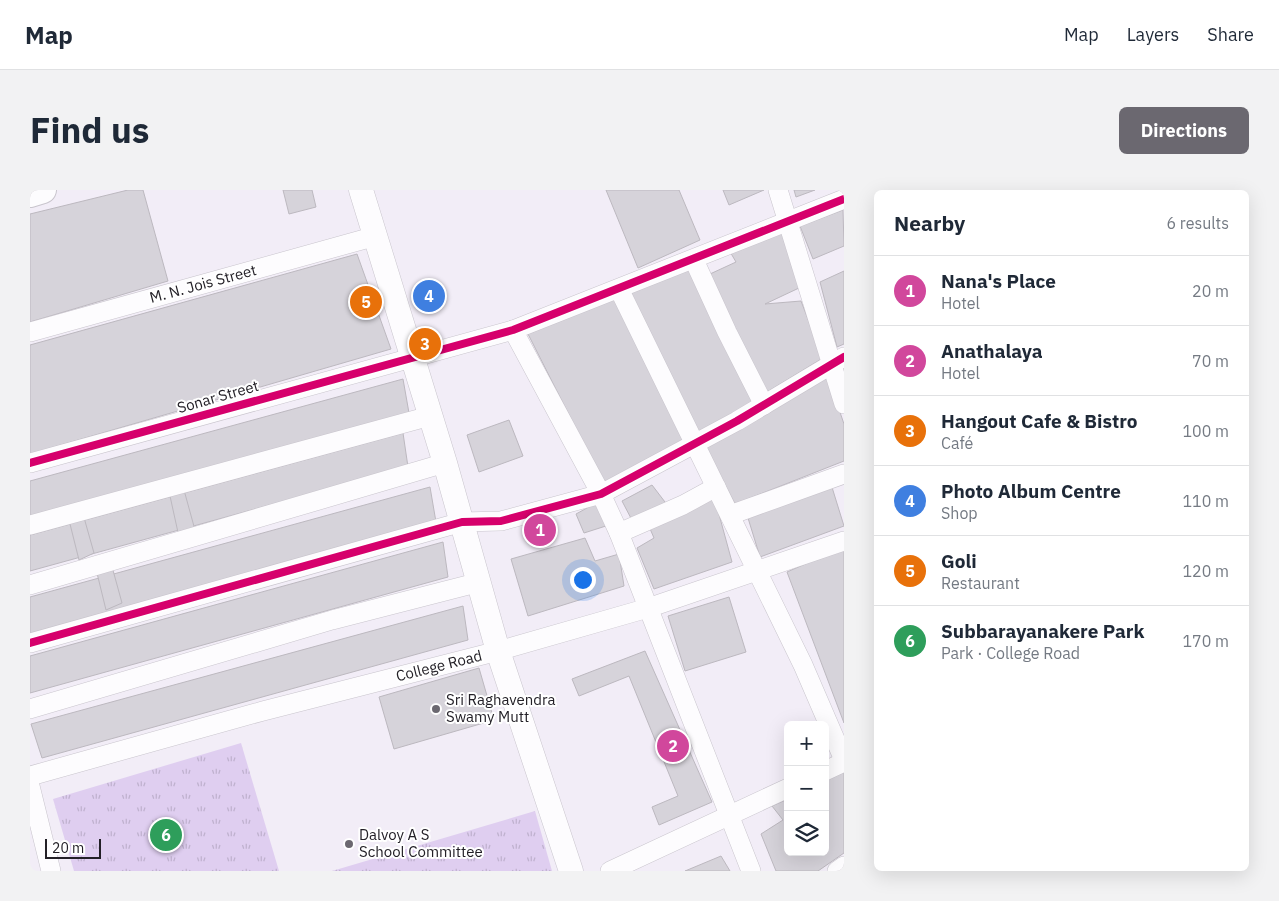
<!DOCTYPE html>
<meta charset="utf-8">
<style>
:root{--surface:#fff;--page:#f2f2f3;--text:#1f2937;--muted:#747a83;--line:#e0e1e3;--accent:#6b6870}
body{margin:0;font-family:"IBM Plex Sans",sans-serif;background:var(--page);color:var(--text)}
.controls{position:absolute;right:15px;bottom:15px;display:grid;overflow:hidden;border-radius:8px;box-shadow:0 5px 20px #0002}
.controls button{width:45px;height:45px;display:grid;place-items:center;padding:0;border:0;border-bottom:1px solid var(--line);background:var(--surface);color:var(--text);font:25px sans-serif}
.scale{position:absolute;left:15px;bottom:12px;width:56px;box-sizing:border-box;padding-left:5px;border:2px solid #232027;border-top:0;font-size:14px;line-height:18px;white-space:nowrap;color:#232027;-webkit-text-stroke:4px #fff;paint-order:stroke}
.you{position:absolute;left:552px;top:389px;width:18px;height:18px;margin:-12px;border:4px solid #fff;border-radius:50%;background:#1a73e8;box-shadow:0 0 0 8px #1a73e833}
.badge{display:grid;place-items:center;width:32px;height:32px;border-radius:50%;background:var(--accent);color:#fff;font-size:16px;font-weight:700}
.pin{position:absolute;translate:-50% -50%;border:2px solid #fff;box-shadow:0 1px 5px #0006}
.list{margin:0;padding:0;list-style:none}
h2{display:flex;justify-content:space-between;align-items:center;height:65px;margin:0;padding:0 20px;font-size:21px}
h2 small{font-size:16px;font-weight:400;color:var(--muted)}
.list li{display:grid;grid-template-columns:32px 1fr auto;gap:15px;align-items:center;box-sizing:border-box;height:70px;padding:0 20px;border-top:1px solid var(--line)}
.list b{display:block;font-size:19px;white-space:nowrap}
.list p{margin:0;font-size:16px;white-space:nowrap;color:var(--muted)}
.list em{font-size:16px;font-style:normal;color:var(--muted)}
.icon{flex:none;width:28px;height:28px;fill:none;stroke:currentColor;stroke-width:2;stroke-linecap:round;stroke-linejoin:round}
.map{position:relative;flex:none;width:814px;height:681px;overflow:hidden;border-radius:8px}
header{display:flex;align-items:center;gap:30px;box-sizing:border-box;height:70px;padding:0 25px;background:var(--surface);border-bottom:1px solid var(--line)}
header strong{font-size:24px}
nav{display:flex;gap:28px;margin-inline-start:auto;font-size:18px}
.intro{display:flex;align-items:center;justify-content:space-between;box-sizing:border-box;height:120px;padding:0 30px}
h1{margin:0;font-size:35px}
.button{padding:12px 22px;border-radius:8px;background:var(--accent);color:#fff;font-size:18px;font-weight:700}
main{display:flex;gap:30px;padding:0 30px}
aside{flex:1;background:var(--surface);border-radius:8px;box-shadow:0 5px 20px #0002}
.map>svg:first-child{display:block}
.park{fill:url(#park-tufts)}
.building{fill:#d6d3da;stroke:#bcb8bf}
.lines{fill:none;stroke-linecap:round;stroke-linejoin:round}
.minor-casing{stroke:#c9c5cd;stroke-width:20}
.tertiary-casing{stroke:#c9c5cd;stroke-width:25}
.secondary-casing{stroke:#c9c5cd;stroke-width:28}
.minor{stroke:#fdfcfe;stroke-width:19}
.tertiary{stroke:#fdfcfe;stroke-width:24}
.secondary{stroke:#fdfcfe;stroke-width:26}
.cycleway-casing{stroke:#fff;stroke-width:11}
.cycleway{stroke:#d6006c;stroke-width:8}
.poi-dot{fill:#6b6870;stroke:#fff;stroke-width:2}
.labels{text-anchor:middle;stroke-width:4;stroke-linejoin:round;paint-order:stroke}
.street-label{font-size:15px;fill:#232027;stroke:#fff}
.poi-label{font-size:15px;fill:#232027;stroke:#fff;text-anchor:start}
</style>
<header>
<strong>Map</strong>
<nav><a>Map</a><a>Layers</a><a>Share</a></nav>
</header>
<div class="intro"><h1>Find us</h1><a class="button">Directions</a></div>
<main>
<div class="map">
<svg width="814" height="681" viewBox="0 0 814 681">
<defs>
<pattern id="park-tufts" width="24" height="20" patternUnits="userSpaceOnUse" patternTransform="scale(1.25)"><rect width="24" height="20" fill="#dfcef0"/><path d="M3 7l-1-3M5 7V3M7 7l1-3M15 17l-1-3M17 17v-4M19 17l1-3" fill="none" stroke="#bfb1ce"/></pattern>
</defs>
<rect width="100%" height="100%" fill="#f2edf7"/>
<!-- park -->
<g class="park">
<polygon points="211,553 249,681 44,681 23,609"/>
<polygon points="505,621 522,681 302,681"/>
</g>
<!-- building -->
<g class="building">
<polygon points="98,0 113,0 138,91 0,132 0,24"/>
<polygon points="253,0 282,0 286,17 259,24"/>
<polygon points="576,0 649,0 670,50 608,78"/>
<polygon points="693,0 734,0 699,15"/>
<polygon points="764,0 785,0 766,7"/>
<polygon points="813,20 814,56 783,69 770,36"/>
<polygon points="751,39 769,98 735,114 771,111 793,168 737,202 715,165 680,84 706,72 699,60"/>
<polygon points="327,64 361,159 0,264 0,155"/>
<polygon points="663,74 726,213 666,243 595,101"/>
<polygon points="814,81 814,154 807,157 790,92"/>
<polygon points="585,107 657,251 574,294 498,144"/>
<polygon points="797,184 814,234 814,271 705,314 674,254"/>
<polygon points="373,189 379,223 0,328 0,291"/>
<polygon points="479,230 493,266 449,282 437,245"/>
<polygon points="373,243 378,277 0,381 0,345"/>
<polygon points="801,294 814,336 730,367 718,328"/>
<polygon points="622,295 635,312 634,321 604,334 592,311"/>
<polygon points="400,297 406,332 0,444 0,407"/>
<polygon points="154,300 165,340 149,347 140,306"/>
<polygon points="684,306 702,372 624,399 607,358 624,348 618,334"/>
<polygon points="568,312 579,335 554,343 546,324"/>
<polygon points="53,324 64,363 49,370 39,330"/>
<polygon points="555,348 565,371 589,364 594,396 498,426 481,369"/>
<polygon points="413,352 418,387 0,503 0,466"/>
<polygon points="814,357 814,533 757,382"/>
<polygon points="81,373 92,413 76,420 66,379"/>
<polygon points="699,407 716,462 655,481 638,426"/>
<polygon points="433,416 438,450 12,568 1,534"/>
<polygon points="615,461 682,612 629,635 622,617 648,606 599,486 549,506 542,489"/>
<polygon points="449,478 464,530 364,559 349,507"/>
<polygon points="814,582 814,663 788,681 746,681 731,644 753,630 742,616 758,609 758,662 795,662 795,591"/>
<polygon points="691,666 700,681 655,681"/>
</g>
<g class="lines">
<!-- minor casing -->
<g class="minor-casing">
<g id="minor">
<polyline points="748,0 814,214"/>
<polyline points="664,70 697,142 734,215"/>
<polyline points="589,99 773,475 814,570"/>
<polyline points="483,140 571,304 589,343 721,681"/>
<polyline points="0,142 346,46"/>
<polyline points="0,273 483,140 814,9"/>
<polyline points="700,325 814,284"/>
<polyline points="0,335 400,226"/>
<polyline points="589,343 653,315 686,297"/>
<polyline points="0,395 415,273"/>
<polyline points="0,453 432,332 471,331 571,304 707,231 814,167"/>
<polyline points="0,519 302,430 450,392"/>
<polyline points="795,581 814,572"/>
<polyline points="0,586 233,521 468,461 618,418 814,351"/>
<polyline points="0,596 21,681"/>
<polyline points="580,681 758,598"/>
<polyline points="807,681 814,676"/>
</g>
</g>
<!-- tertiary casing -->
<g class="tertiary-casing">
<polyline id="tertiary" points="331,0 415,273 468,461 541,681"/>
</g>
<!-- secondary casing -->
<g class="secondary-casing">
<polyline id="secondary" points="0,4 13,0"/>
</g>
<!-- minor -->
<use href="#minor" class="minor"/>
<!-- tertiary -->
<use href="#tertiary" class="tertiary"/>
<!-- secondary -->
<use href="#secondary" class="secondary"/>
<!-- cycleway casing -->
<g class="cycleway-casing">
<g id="cycleway">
<polyline points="0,273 483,140 814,9"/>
<polyline points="0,453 432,332 471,331 571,304 707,231 814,167"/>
</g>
</g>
<!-- cycleway -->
<use href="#cycleway" class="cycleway"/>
</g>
<!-- markers -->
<g class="poi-dot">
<circle cx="406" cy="519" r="5"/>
<circle cx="319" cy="654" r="5"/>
</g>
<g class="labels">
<!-- street labels -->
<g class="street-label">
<text transform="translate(173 94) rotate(-15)" y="5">M. N. Jois Street</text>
<text transform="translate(188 207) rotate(-16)" y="5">Sonar Street</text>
<text transform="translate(409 476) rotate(-14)" y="5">College Road</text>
</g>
<!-- poi labels -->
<g class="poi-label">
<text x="416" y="515">Sri Raghavendra<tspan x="416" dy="17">Swamy Mutt</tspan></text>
<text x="329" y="650">Dalvoy A S<tspan x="329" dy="17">School Committee</tspan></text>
</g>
</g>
</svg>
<div class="controls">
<button>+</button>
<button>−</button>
<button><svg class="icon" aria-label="layers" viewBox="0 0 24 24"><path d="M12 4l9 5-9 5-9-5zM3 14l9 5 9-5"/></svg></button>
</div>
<div class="scale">20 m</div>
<div class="you"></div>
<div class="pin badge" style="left:510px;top:340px;background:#d1479c">1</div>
<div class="pin badge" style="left:643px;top:556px;background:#d1479c">2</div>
<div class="pin badge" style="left:395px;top:154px;background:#e8710a">3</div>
<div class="pin badge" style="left:399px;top:106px;background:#3f7fe0">4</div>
<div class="pin badge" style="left:336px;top:112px;background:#e8710a">5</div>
<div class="pin badge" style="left:136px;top:645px;background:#2e9e5b">6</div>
</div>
<aside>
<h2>Nearby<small>6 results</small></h2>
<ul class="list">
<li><span class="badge" style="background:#d1479c">1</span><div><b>Nana's Place</b><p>Hotel</p></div><em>20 m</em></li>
<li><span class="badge" style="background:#d1479c">2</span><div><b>Anathalaya</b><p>Hotel</p></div><em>70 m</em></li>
<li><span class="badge" style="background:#e8710a">3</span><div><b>Hangout Cafe &amp; Bistro</b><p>Café</p></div><em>100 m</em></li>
<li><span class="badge" style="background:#3f7fe0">4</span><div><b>Photo Album Centre</b><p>Shop</p></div><em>110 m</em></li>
<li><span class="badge" style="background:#e8710a">5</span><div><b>Goli</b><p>Restaurant</p></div><em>120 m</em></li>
<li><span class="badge" style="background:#2e9e5b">6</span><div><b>Subbarayanakere Park</b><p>Park · College Road</p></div><em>170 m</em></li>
</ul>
</aside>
</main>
